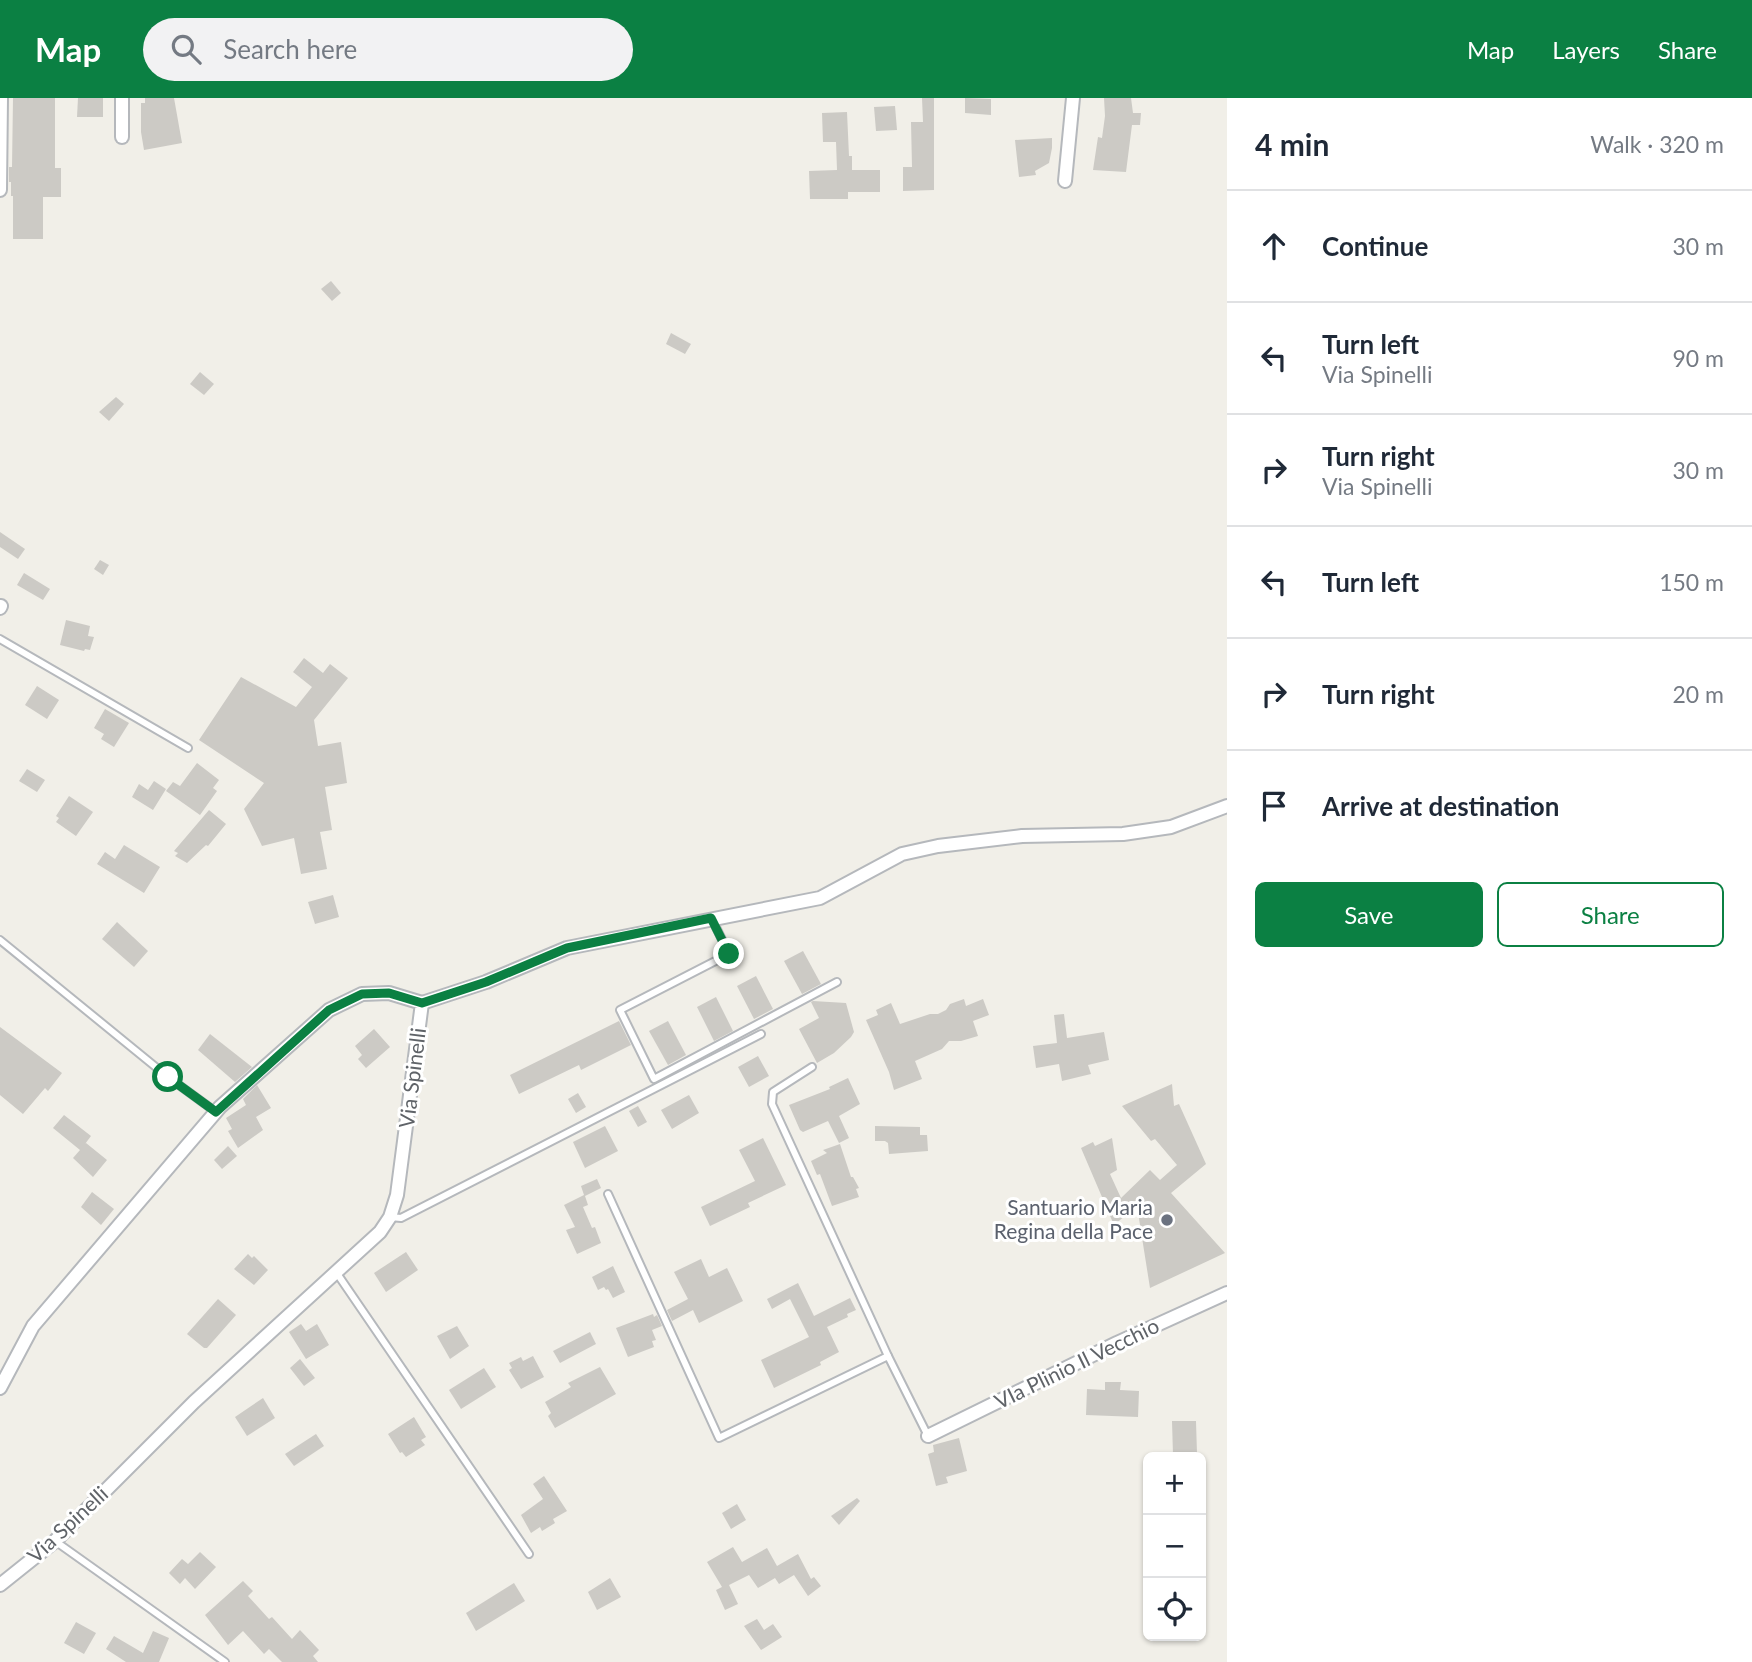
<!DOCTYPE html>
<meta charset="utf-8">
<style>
:root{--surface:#fff;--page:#f2f2f3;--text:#1f2937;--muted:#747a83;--line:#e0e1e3;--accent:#0b8043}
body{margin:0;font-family:Lato,sans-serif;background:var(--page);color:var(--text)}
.controls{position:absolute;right:21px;bottom:21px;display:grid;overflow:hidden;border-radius:10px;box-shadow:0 2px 5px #0004}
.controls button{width:63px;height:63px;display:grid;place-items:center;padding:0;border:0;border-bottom:2px solid var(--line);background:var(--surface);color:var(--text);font:35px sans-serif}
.stop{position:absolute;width:21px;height:21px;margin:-16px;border:5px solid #0b8043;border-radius:50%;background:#fff}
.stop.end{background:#0b8043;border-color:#fff;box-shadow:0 2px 7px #0008}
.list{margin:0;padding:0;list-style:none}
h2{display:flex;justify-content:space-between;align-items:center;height:91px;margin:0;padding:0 28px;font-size:30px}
h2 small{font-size:23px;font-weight:400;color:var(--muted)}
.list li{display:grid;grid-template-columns:46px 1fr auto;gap:21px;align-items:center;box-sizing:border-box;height:112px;padding:0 28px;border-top:2px solid var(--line)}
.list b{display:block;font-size:26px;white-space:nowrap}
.list p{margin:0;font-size:23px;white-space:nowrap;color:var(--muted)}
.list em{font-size:23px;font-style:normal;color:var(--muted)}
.actions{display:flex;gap:14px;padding:21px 28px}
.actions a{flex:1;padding:16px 0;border:2px solid var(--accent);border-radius:10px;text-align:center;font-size:24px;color:var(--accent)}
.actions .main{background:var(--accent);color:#fff}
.icon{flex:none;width:38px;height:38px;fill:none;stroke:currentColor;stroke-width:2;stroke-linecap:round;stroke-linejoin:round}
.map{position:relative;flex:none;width:1227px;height:1564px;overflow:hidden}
header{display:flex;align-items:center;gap:42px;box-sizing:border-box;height:98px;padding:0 35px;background:var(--accent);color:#fff}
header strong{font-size:33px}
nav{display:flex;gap:38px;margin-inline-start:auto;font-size:24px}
.search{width:490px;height:63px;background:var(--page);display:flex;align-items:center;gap:18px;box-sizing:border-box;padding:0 24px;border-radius:38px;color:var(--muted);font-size:26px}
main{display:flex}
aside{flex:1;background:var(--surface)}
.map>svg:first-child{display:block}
.building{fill:#cccac5}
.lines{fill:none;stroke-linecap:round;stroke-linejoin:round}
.service-casing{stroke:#b5b8bc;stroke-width:10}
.minor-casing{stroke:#b5b8bc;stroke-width:16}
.service{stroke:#fff;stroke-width:6}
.minor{stroke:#fff;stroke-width:12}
.route{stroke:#0b8043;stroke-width:9}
.worship-dot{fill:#6b7280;stroke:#fff;stroke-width:2.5}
.labels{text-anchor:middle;stroke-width:6;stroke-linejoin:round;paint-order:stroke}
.street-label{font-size:21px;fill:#5f6368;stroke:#fff}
.worship-label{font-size:21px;fill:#5b616d;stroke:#fff;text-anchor:end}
</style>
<header>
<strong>Map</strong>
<div class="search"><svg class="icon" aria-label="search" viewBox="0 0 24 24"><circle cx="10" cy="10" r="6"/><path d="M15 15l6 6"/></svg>Search here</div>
<nav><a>Map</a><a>Layers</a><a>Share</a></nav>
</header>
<main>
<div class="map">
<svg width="1227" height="1564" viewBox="0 0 1227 1564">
<rect width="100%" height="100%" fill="#f1efe8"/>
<!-- building -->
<g class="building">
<polygon points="13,0 55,0 55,70 61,70 61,99 43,99 43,141 13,141 13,98 11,98 11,84 9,84 9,69 12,69"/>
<polygon points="78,0 103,0 103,19 77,19"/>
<polygon points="145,0 174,0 182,45 144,52 141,34 141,5 145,5"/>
<polygon points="922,0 934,0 934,92 903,93 903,69 912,69 911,24 923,24"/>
<polygon points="965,0 991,1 991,17 965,15"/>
<polygon points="1104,0 1131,0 1133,15 1141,15 1140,27 1132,27 1126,74 1093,72 1098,39 1102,40 1105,18"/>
<polygon points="895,8 897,32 876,33 874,9"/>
<polygon points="847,14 849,58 852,58 852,72 880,72 880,94 848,94 848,101 810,101 809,73 837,72 836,44 823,44 822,15"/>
<polygon points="1052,40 1052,50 1049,65 1035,73 1036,77 1019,79 1015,42"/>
<polygon points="331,183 341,195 332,203 321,191"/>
<polygon points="671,235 691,246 685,256 666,246"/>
<polygon points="200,274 214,286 204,297 190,286"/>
<polygon points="116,299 124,306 109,323 99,314"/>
<polygon points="0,434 25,451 18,461 0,449"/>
<polygon points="100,462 109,467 103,477 94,471"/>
<polygon points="24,475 50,491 43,502 17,487"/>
<polygon points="66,522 90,528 88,538 94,539 90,552 85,551 84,553 60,547"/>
<polygon points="304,560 323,575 330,566 348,580 314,622 318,648 341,644 347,685 325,689 332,732 320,734 327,771 301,776 294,740 262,748 244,711 264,685 199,642 241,579 296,609 312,589 293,574"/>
<polygon points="37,588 59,602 47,621 25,607"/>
<polygon points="105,611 129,625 114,649 101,641 104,636 94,630"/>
<polygon points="197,665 219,682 213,690 217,693 200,717 166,693 173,684 180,688"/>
<polygon points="27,671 45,682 37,694 19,683"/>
<polygon points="154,683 166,691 153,712 132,699 139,686 148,692"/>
<polygon points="69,698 93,714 76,738 56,724 59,720 56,718"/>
<polygon points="209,712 226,726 208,748 206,747 187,765 175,758 178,755 174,753"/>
<polygon points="124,747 160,769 144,795 97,766 105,754 115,761"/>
<polygon points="333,797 339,819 315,826 308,804"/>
<polygon points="117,824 148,853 134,869 102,841"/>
<polygon points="803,853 821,886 802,896 784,863"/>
<polygon points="756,878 773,911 754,921 737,888"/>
<polygon points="716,899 733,933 714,943 697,909"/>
<polygon points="964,901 966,908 983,901 989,917 973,923 978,938 961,943 949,943 942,951 915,963 922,981 894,992 889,974 866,922 878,917 876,912 891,905 900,926 930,916 938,916 946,912 950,906"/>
<polygon points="813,903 846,905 854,934 851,939 834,955 817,965 799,931 819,920 811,904"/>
<polygon points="1064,916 1067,940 1104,934 1109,962 1088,967 1091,976 1062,983 1059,966 1036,970 1033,948 1057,945 1054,917"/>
<polygon points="619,923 631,947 581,972 579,967 519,996 510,977"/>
<polygon points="668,923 686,957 668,967 649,933"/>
<polygon points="0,929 62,975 48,993 45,990 23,1016 0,997"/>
<polygon points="374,931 390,949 366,970 358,961 362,957 355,948"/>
<polygon points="210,936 252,969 235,984 198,952"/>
<polygon points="758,958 769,978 749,989 738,969"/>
<polygon points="848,980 860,1006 839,1018 849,1040 839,1045 828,1023 803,1034 800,1032 789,1007 830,991 829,989"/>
<polygon points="1172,986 1174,1008 1179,1006 1206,1066 1171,1095 1225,1155 1150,1190 1137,1108 1114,1127 1081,1050 1093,1044 1095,1048 1112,1040 1117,1072 1110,1076 1121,1100 1150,1072 1160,1082 1177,1067 1155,1041 1151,1043 1122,1008"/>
<polygon points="257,987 271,1010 256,1019 263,1032 238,1050 228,1033 232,1031 226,1020 246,1007 243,1001"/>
<polygon points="578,995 586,1009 576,1015 568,1001"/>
<polygon points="689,997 699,1015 672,1031 661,1012"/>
<polygon points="638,1008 647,1024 638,1029 629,1013"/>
<polygon points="64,1017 91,1038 85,1046 86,1045 107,1062 93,1079 73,1060 80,1052 53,1030"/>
<polygon points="605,1028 618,1053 585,1070 573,1044"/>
<polygon points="875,1028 920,1029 920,1037 927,1037 928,1053 889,1056 888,1045 885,1043 875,1043"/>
<polygon points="763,1040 786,1087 748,1105 750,1109 710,1128 701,1109 755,1083 739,1052"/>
<polygon points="840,1046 851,1079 853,1079 859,1090 856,1091 859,1099 832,1108 820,1076 817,1077 811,1063 827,1055 823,1052"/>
<polygon points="228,1048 237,1058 222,1071 214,1062"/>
<polygon points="597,1081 601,1090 585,1098 588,1107 583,1109 592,1130 595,1129 601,1145 577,1156 566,1132 575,1129 564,1107 584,1097 581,1088"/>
<polygon points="92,1094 114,1111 101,1127 81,1109"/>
<polygon points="406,1154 418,1172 386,1194 374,1175"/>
<polygon points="248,1156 252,1160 254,1158 268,1172 254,1187 234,1171"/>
<polygon points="701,1161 709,1179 727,1170 743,1203 699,1225 693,1212 672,1223 667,1212 688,1201 674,1174"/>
<polygon points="613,1168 625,1194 613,1200 608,1191 606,1192 604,1189 598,1192 592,1179"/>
<polygon points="798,1185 814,1218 850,1200 856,1212 847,1216 848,1219 827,1229 839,1254 820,1264 821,1267 774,1290 761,1262 809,1239 790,1201 772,1211 767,1201"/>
<polygon points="218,1201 236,1217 207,1250 204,1250 187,1236"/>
<polygon points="653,1216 654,1219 657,1217 662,1228 652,1232 656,1242 652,1243 654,1249 628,1259 616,1230"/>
<polygon points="301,1226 306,1233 317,1226 329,1247 306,1261 289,1234"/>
<polygon points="457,1228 469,1248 450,1261 437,1238"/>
<polygon points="590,1234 596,1246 560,1265 553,1253"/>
<polygon points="533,1258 544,1279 521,1291 509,1272 512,1270 509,1265 521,1259 523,1263"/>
<polygon points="300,1261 315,1280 304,1288 290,1270"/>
<polygon points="600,1269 616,1296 555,1330 548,1318 551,1315 545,1304 571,1289 568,1285"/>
<polygon points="484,1270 496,1289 461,1311 449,1292"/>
<polygon points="1105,1284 1121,1284 1120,1292 1139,1293 1138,1319 1086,1317 1087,1291 1105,1292"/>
<polygon points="263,1300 275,1320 247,1338 235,1319"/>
<polygon points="414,1319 426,1339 421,1342 425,1347 406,1359 402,1354 400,1355 388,1336"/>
<polygon points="1172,1323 1196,1323 1197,1356 1173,1357"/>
<polygon points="316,1336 324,1348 294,1368 285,1356"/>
<polygon points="959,1340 967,1373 946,1379 948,1385 936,1388 928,1356 934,1354 933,1347"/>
<polygon points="544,1378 567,1413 553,1421 555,1425 542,1433 540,1429 531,1435 521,1417 543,1401 533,1386"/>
<polygon points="857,1400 860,1403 839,1427 831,1418"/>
<polygon points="737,1406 746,1422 731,1431 722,1415"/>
<polygon points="733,1449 742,1464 767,1450 777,1468 798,1456 811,1481 814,1479 821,1488 808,1498 794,1477 779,1486 775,1480 758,1490 749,1477 729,1487 738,1506 725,1512 716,1492 722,1489 707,1464"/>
<polygon points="200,1454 216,1469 195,1491 185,1480 180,1486 169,1475 182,1461 188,1466"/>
<polygon points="610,1480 621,1499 597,1512 588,1494"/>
<polygon points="243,1483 253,1493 248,1498 269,1521 272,1519 292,1541 300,1532 319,1552 313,1558 318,1564 282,1564 269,1551 264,1556 243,1533 228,1547 205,1517"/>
<polygon points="514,1485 525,1503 476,1533 466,1515"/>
<polygon points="757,1521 764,1532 773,1526 782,1539 761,1552 744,1528"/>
<polygon points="76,1524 96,1535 84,1556 64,1545"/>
<polygon points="153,1533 169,1540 159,1564 126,1564 106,1551 114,1538 143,1555"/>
</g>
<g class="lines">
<!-- service casing -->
<g class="service-casing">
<g id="service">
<polyline points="0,541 188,650"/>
<polyline points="712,821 729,856 620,912 654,981 837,884"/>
<polyline points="0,842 168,979 216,1014"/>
<polyline points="812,969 773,994 772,1006 888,1258"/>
<polyline points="608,1096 719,1340 888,1258 928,1338"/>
<polyline points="390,1119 401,1120 761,936"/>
<polyline points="336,1174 529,1456"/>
<polyline points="55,1443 225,1564"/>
</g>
</g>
<!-- minor casing -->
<g class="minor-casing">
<g id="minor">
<polyline points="122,39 122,0"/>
<polyline points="1065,83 1073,0"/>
<polyline points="0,92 1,0"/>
<polyline points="0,510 1,508"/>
<polyline points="422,905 486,884 567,850 820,800 902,756 938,748 1022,738 1123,736 1171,729 1227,708"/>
<polyline points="0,1290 33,1228 220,1009 329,912 362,896 389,895 422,905 397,1097 390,1119 380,1134 194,1304 55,1443 0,1487"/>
<polyline points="928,1338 1117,1245 1227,1195"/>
</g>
</g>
<!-- service -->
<use href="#service" class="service"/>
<!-- minor -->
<use href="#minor" class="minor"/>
</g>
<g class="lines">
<!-- route -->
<polyline class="route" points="168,979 216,1014 329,912 362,896 389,895 422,905 486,884 567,850 711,820 729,856"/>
</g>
<!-- markers -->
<circle class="worship-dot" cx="1167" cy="1122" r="7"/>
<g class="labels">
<!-- street labels -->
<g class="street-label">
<text transform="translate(413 980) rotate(-83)" y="7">Via Spinelli</text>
<text transform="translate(1077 1266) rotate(-26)" y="7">VIa Plinio Il Vecchio</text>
<text transform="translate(68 1427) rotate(-43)" y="7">Via Spinelli</text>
</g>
<!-- worship labels -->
<g class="worship-label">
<text x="1153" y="1117">Santuario Maria<tspan x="1153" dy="24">Regina della Pace</tspan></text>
</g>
</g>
</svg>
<div class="controls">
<button>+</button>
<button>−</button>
<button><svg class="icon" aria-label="locate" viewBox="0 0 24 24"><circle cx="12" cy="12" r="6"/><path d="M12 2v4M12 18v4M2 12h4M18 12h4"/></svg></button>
</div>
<div class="stop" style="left:168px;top:979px"></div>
<div class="stop end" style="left:729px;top:856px"></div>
</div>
<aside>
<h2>4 min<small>Walk · 320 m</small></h2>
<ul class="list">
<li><svg class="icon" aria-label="ahead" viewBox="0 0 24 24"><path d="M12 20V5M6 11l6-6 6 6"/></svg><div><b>Continue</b></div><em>30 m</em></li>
<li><svg class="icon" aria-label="left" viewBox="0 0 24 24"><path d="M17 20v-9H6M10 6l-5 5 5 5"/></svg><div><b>Turn left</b><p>Via Spinelli</p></div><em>90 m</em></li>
<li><svg class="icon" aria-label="right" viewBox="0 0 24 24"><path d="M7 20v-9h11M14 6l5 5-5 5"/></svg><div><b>Turn right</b><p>Via Spinelli</p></div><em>30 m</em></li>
<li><svg class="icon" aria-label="left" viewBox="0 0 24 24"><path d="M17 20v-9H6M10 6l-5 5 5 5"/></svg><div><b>Turn left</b></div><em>150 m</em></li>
<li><svg class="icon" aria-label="right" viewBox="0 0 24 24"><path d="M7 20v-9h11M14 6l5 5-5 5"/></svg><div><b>Turn right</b></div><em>20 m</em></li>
<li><svg class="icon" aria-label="arrive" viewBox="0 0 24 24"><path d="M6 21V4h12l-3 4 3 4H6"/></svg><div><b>Arrive at destination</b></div></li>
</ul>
<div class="actions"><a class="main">Save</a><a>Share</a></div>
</aside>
</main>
